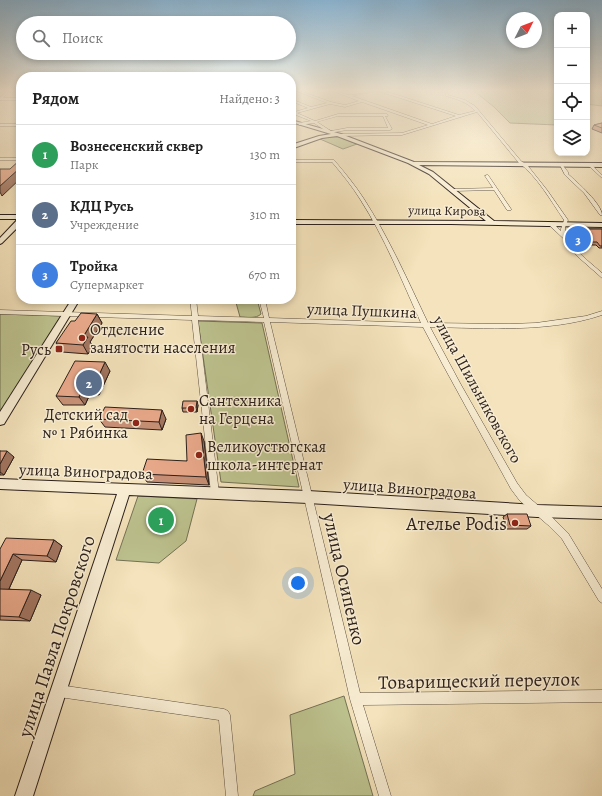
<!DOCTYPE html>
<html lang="ru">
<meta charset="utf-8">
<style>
:root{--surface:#fff;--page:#f2f2f2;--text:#222;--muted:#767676;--line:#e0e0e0;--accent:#8f2418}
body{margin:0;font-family:Alegreya,serif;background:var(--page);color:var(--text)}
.controls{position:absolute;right:12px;top:12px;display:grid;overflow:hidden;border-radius:8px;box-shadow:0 2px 6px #0003}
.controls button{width:36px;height:36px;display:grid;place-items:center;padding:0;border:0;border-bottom:1px solid var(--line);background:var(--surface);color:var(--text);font:20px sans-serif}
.compass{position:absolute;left:506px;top:12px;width:36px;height:36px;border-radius:50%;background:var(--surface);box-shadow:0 2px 6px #0003;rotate:48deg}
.you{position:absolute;left:298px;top:583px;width:14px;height:14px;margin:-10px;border:3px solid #fff;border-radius:50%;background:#1a73e8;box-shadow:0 0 0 6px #1a73e833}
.badge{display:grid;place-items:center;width:26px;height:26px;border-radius:50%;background:var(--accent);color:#fff;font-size:13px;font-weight:700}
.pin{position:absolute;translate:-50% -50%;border:2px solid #fff;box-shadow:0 1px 4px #0006}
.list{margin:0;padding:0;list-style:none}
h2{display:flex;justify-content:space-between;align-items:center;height:52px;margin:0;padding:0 16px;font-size:17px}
h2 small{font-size:13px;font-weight:400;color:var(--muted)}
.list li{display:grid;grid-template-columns:26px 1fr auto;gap:12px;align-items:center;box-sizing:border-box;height:60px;padding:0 16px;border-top:1px solid var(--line)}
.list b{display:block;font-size:15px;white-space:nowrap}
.list p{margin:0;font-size:13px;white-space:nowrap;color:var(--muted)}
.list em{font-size:13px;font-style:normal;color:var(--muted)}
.icon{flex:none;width:22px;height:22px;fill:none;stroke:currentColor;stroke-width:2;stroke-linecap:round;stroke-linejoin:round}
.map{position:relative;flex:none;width:602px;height:796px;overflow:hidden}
.search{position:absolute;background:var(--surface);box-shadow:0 2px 6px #0003;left:16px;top:16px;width:280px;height:44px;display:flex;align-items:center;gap:10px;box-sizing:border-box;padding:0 14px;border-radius:22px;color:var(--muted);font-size:15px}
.panel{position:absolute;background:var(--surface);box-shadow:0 2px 6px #0003;left:16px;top:72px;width:280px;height:232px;border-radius:16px}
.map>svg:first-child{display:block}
.green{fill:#bdc38f;stroke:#747255}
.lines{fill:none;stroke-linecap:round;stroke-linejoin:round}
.street-casing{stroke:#5e5143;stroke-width:1}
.secondary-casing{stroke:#2c201b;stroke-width:2}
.street{fill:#f8edd3;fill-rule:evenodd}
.secondary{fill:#f8edd3;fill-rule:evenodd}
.wall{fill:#c79076;stroke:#2c201b}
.shaded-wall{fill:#a27560;stroke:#2c201b}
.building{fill:#e7a789;stroke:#2c201b}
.poi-dot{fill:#8f2418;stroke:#f8edd3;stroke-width:1.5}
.labels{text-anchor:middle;stroke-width:3;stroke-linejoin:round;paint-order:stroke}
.far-street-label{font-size:13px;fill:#2c201b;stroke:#f8edd3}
.street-label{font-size:16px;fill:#2c201b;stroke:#f8edd3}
.poi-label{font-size:16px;fill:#2c201b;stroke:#f8edd3;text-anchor:start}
.near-poi-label{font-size:19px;fill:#2c201b;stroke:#f8edd3;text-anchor:end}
.near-street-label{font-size:19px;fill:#2c201b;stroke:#f8edd3}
</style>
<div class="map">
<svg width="602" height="796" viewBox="0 0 602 796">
<rect width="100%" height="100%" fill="#f4e3bc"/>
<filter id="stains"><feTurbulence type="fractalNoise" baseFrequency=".005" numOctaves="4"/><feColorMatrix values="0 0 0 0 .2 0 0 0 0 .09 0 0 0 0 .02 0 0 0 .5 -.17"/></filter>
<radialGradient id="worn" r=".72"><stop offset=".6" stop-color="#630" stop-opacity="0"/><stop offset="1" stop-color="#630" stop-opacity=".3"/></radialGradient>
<!-- green -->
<g class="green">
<polygon points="473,90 557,90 557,125 510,123 494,107"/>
<polygon points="587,90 602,90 602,106 587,104"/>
<polygon points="328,137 339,137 357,144 343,149 320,139"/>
<path d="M235,299H257L261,314C256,319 247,317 240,317Z"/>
<polygon points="0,314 61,316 0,413"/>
<polygon points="198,321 262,323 299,487 221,482"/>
<polygon points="138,496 197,499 186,541 159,563 116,560"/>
<polygon points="344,696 373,796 253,796 255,791 295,774 290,715"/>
</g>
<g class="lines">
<!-- street casing -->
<g class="street-casing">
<g id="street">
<polygon points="8,90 11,90 3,98 21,98 21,100 0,100 0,98"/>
<path d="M294,90H297L331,102L345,105L359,101L330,90C337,90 342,94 349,95C356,96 372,90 382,90L459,115L475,111C468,102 456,99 446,96L445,90H447L448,95L465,100L475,106L521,161L528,166L547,190L568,220C567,223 565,226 565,229C565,244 592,264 602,273V278L577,256L564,239L549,225V223H553L561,231V229L564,220C551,201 537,176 519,163L477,112L402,135L339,136L338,134L402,133L428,125L362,102L345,107L330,104L297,113L315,121L338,114H387L388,116H385L392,129L390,130H347L329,133L314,123L299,125V123L311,121L291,113L308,108L291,101V99L311,107L327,103ZM378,91L456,116L432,124L352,96ZM338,116H383L388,128H347L331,131L317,122Z"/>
<rect x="0" y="124" width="21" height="2"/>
<rect x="0" y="158" width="21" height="2"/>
<path d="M291,160H334C345,173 355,185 364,199C389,238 408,281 428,323L509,324L536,323L586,316L602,311V315C549,333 485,328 430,327L460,383L517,483L526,495L554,519L568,533L602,589V603L599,601L562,539L548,525L520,501L511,489L443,365L423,327L270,322L360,693L602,690V702L363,705L391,796H379L350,699L264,322L198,320L219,493L218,496L215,497L212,496L211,493L192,320L0,314V310L192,316L190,299H196L198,316L264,318L259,299H265L269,318L421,323C402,281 385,238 360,199C352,186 342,174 332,162H291Z"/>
<path d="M559,163H561L568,172V174C577,182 602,204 602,215H600L584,193L565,175Z"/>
<polygon points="589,164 591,164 602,175 602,178 589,166"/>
<polygon points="487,175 488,175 511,209 511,210 507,210 494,190 453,191 451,190 453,189 493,188 485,176"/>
<polygon points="59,685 224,709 228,711 230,715 238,796 226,796 219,720 59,697 55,695 53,691 55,687"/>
</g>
</g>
<!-- secondary casing -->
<g class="secondary-casing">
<g id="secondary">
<polygon points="291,120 341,134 414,162 602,163 602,167 419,165 433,172 494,221 602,223 602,227 451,224 291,224 291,220 486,221 429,174 408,163 337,136 322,138 291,149 291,145 319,136 331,134 291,122"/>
<polygon points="0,215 21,215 21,224 2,243 0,244 0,238 18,219 0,219"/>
<polygon points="72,299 80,299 4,424 0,425 0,412"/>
<polygon points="0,479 308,491 537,505 602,507 602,519 537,517 308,503 129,495 33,796 15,796 117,494 0,489"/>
</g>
</g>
<!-- street -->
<use href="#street" class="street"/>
<!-- secondary -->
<use href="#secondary" class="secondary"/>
</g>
<!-- wall -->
<g class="wall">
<polygon points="602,123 602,133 592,129 594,125"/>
<polygon points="588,229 602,229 602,248 599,248 596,245 583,245 578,238 579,236 589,236 590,234 587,231"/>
<polygon points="97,314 102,323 90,342 93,346 88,354 62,352 56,343 75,321"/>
<polygon points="110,371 99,395 90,394 85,405 63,405 56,396"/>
<polygon points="198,405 197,412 183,412 182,408"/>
<polygon points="99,419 166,419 162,430 105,427"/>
<polygon points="204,441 209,485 147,482 142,474 187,461"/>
<polygon points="0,451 14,457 4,475 0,475"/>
<polygon points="507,514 531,526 527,529 507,529 503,517"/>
<polygon points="54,540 62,546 56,562 22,560 9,589 41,595 30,621 0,620 0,549"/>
</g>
<!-- shaded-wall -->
<g class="shaded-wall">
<polygon points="21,167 21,178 2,196 0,192 0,186"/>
<polygon points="97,314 102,323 90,342 93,346 88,354 83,345 83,337"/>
<polygon points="105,362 110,371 99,395 94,386"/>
<polygon points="84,386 90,394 85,405 79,397"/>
<polygon points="197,401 198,405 197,412 196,408"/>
<polygon points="162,410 166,419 162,430 159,422"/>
<polygon points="201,433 204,441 209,485 206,477"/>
<polygon points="7,451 14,457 4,475 0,472 0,464"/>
<polygon points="54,540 62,546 56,562 47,556"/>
<polygon points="13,554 22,560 7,593 0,590 0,581"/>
<polygon points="31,590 41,595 30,621 19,617"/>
</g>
<!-- building -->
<g class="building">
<polygon points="602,123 602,128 594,125"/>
<polygon points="21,159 21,167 0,186 0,169 10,169"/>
<polygon points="588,229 602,229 602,246 600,246 597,242 584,242 579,236 592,236 590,234 592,234"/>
<polygon points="81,313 97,314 83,337 88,337 83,345 56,343 71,321 75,321"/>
<polygon points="75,361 105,362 94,386 84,386 79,397 56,396"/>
<polygon points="183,401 197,401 196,408 182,408"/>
<polygon points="105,407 162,410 159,422 99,419"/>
<polygon points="201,433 206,477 142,474 147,459 187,461 186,435"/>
<polygon points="0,451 7,451 0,464"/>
<polygon points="507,514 527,514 531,526 510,525"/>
<polygon points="6,538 54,540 47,556 13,554 0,581 0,549"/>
<polygon points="0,589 31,590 19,617 0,616"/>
</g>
<!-- sky -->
<linearGradient id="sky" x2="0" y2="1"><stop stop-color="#8bb7d6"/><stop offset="0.45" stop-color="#faf2e1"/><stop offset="1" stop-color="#faf2e1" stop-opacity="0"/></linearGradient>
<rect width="602" height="201" fill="url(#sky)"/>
<!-- markers -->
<g class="poi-dot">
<circle cx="82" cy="338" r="4"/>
<rect x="55" y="345" width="8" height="8" rx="2"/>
<circle cx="191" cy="409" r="4"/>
<circle cx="136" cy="423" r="4"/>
<circle cx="199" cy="455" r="4"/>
<circle cx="515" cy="523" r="4"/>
</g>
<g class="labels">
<!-- far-street labels -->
<g class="far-street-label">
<text transform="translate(447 210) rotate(1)" y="5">улица Кирова</text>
</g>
<!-- street labels -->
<g class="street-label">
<text transform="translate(362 310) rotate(2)" y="6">улица Пушкина</text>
<text transform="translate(478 389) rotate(61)" y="6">улица Шильниковского</text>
<text transform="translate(86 471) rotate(2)" y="6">улица Виноградова</text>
<text transform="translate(410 488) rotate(4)" y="6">улица Виноградова</text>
</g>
<!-- poi labels -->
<g class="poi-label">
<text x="90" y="335">Отделение<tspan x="90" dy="18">занятости населения</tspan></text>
<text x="51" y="355" text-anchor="end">Русь</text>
<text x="199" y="406">Сантехника<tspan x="199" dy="18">на Герцена</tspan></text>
<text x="128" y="420" text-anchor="end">Детский сад<tspan x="128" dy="18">№ 1 Рябинка</tspan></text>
<text x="207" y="452">Великоустюгская<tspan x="207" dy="18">школа-интернат</tspan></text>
</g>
<!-- near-poi labels -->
<g class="near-poi-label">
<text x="507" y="530">Ателье Podis</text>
</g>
<!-- near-street labels -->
<g class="near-street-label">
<text transform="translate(345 579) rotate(77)" y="7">улица Осипенко</text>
<text transform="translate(56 636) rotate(-72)" y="7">улица Павла Покровского</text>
<text transform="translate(479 680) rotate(-1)" y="7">Товарищеский переулок</text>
</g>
</g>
<rect width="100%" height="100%" filter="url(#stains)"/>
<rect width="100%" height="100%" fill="url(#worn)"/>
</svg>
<div class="controls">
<button>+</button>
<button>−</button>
<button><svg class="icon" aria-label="locate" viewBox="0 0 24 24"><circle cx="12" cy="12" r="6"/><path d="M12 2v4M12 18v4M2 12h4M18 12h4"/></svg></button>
<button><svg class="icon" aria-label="layers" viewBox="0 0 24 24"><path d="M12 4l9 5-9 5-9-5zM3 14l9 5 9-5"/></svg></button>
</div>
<svg class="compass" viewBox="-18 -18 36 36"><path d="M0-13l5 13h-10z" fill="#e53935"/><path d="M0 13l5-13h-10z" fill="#767676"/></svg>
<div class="you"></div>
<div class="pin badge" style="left:161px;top:520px;background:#2e9e5b">1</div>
<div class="pin badge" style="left:89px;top:383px;background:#5c6f8a">2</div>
<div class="pin badge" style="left:578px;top:239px;background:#3f7fe0">3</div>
<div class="search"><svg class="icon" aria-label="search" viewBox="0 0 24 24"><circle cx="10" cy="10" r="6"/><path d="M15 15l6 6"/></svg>Поиск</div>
<section class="panel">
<h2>Рядом<small>Найдено: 3</small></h2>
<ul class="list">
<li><span class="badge" style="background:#2e9e5b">1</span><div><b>Вознесенский сквер</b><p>Парк</p></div><em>130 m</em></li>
<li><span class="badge" style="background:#5c6f8a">2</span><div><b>КДЦ Русь</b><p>Учреждение</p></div><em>310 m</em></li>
<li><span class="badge" style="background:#3f7fe0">3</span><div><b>Тройка</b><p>Супермаркет</p></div><em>670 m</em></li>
</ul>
</section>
</div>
